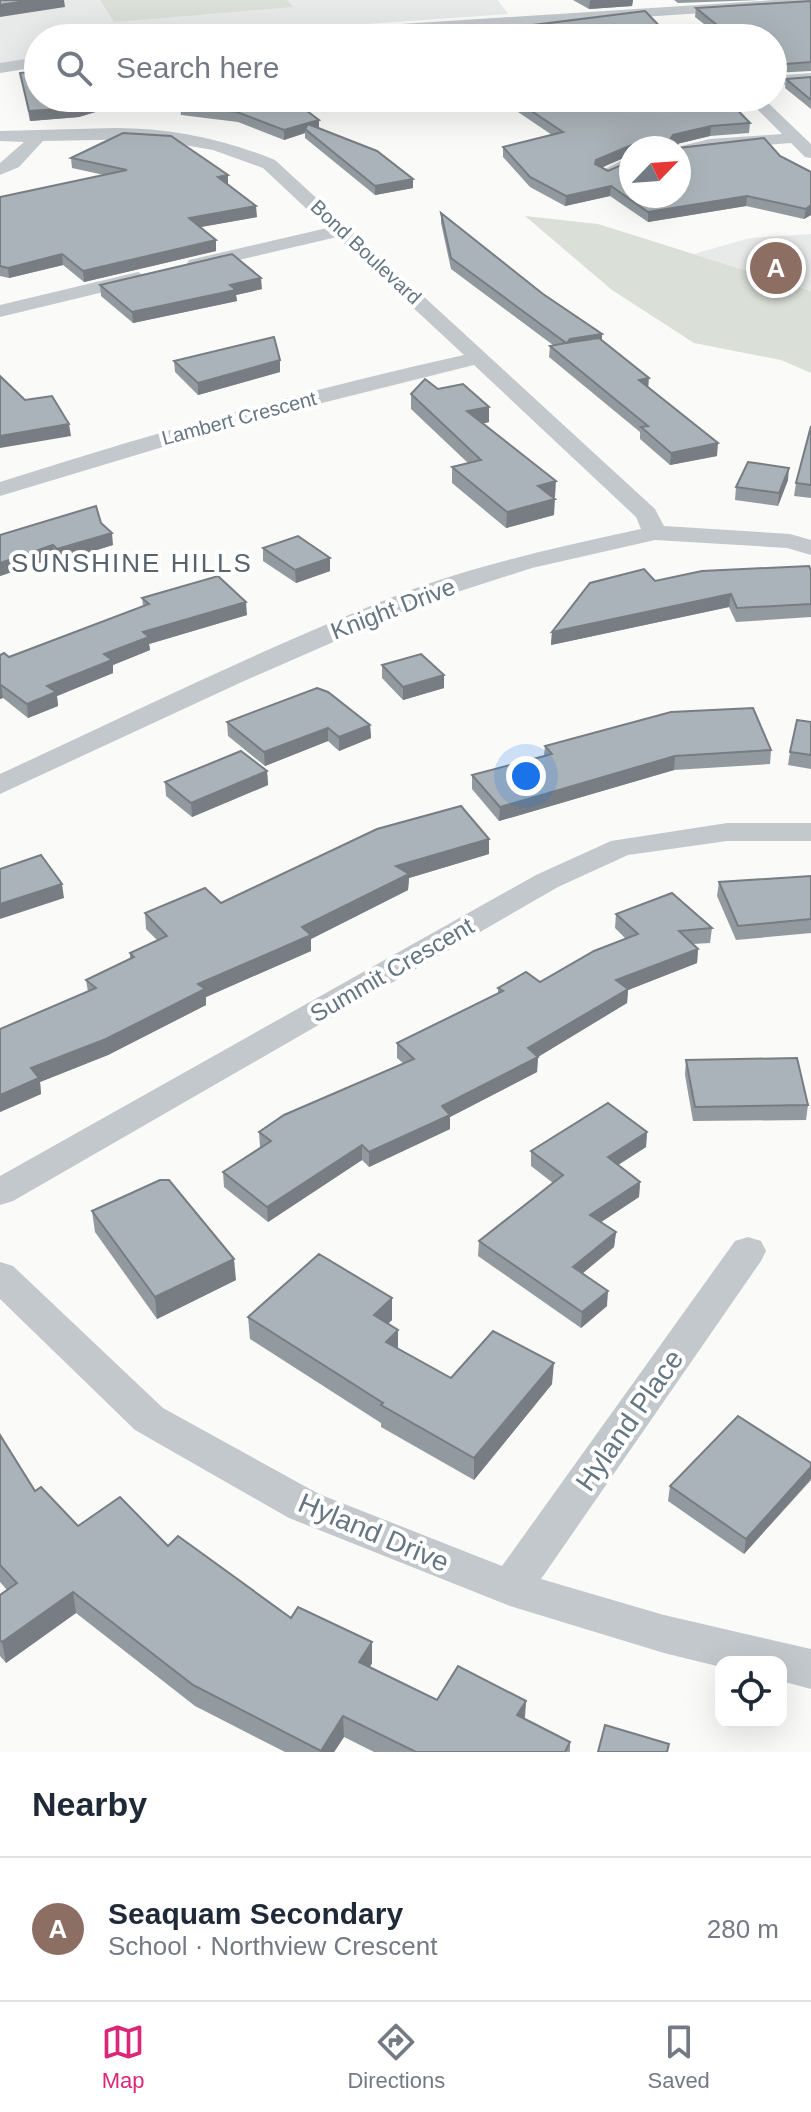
<!DOCTYPE html>
<meta charset="utf-8">
<style>
:root{--surface:#fff;--page:#f6f6f7;--text:#1f2937;--muted:#747a83;--line:#e0e1e3;--accent:#db2777}
body{margin:0;font-family:Arial,sans-serif;background:var(--page);color:var(--text)}
.controls{position:absolute;right:24px;bottom:24px;display:grid;overflow:hidden;border-radius:16px;box-shadow:0 8px 32px #0002}
.controls button{width:72px;height:72px;display:grid;place-items:center;padding:0;border:0;border-bottom:2px solid var(--line);background:var(--surface);color:var(--text);font:40px sans-serif}
.compass{position:absolute;left:619px;top:136px;width:72px;height:72px;border-radius:50%;background:var(--surface);box-shadow:0 8px 32px #0002;rotate:65deg}
.you{position:absolute;left:526px;top:776px;width:28px;height:28px;margin:-20px;border:6px solid #fff;border-radius:50%;background:#1a73e8;box-shadow:0 0 0 12px #1a73e833}
.badge{display:grid;place-items:center;width:52px;height:52px;border-radius:50%;background:var(--accent);color:#fff;font-size:26px;font-weight:700}
.pin{position:absolute;translate:-50% -50%;border:4px solid #fff;box-shadow:0 2px 8px #0006}
.list{margin:0;padding:0;list-style:none}
h2{display:flex;justify-content:space-between;align-items:center;height:104px;margin:0;padding:0 32px;font-size:34px}
h2 small{font-size:26px;font-weight:400;color:var(--muted)}
.list li{display:grid;grid-template-columns:52px 1fr auto;gap:24px;align-items:center;box-sizing:border-box;height:144px;padding:0 32px;border-top:2px solid var(--line)}
.list b{display:block;font-size:30px;white-space:nowrap}
.list p{margin:0;font-size:26px;white-space:nowrap;color:var(--muted)}
.list em{font-size:26px;font-style:normal;color:var(--muted)}
.icon{flex:none;width:44px;height:44px;fill:none;stroke:currentColor;stroke-width:2;stroke-linecap:round;stroke-linejoin:round}
.map{position:relative;flex:none;width:811px;height:1752px;overflow:hidden}
.search{position:absolute;background:var(--surface);box-shadow:0 8px 32px #0002;left:24px;right:24px;top:24px;height:88px;display:flex;align-items:center;gap:20px;box-sizing:border-box;padding:0 28px;border-radius:44px;color:var(--muted);font-size:30px}
.sheet{height:248px;background:var(--surface)}
nav{display:flex;justify-content:space-around;align-items:center;box-sizing:border-box;height:112px;border-top:2px solid var(--line);background:var(--surface);font-size:22px;color:var(--muted)}
nav a{display:grid;justify-items:center;gap:4px}
nav .on{color:var(--accent)}
.map>svg:first-child{display:block}
.built{fill:#e8e9e9}
.green{fill:#dadfd7}
.lines{fill:none;stroke-linecap:round;stroke-linejoin:round}
.street{fill:#c3c8cc;fill-rule:evenodd}
.wall{fill:#929a9f}
.shaded-wall{fill:#777d82}
.building{fill:#aab3b9;stroke:#777d82;stroke-width:2}
.labels{text-anchor:middle;stroke-width:8;stroke-linejoin:round;paint-order:stroke}
.far-street-label{font-size:20px;fill:#657683;stroke:#fff}
.street-label{font-size:24px;fill:#657683;stroke:#fff}
.neighbourhood-label{font-size:26px;letter-spacing:2px;fill:#57646e;stroke:#fff}
.near-street-label{font-size:28px;fill:#657683;stroke:#fff}
</style>
<div class="map">
<svg width="811" height="1752" viewBox="0 0 811 1752">
<rect width="100%" height="100%" fill="#fafaf8"/>
<!-- built -->
<g class="built">
<polygon points="0,0 498,0 508,14 323,27 227,38 38,38 38,61 0,66"/>
<polygon points="811,234 811,291 694,254 750,238"/>
</g>
<!-- green -->
<g class="green">
<polygon points="100,0 287,0 293,7 114,22"/>
<polygon points="525,216 598,224 811,291 811,373 781,360 694,343 612,290"/>
</g>
<g class="lines">
<!-- street -->
<g class="street">
<polygon points="775,0 811,0 811,6 317,38 241,38 248,34"/>
<polygon points="38,57 38,67 0,73 0,63"/>
<polygon points="811,73 811,83 773,86 773,76"/>
<polygon points="746,98 763,98 811,144 811,158 805,157 791,143 710,149 679,156 679,148 673,148 710,139 782,134"/>
<path d="M115,128C171,128 223,139 275,160L655,509L664,526L790,534L811,540V555L787,548L655,540L532,568L420,604L244,681L0,794V774C132,713 264,648 400,594C478,564 560,547 641,529L636,517L474,365L246,422L0,496V482C153,433 307,390 464,355L337,237L196,270L189,268L187,264L189,260L327,228L263,168L213,150L149,139L43,141L19,167L0,175V163L24,142L0,141V131Z"/>
<polygon points="631,156 631,168 606,178 597,173"/>
<polygon points="138,272 148,278 145,282 0,317 0,305"/>
<polygon points="727,823 811,823 811,841 727,841 628,855 558,887 13,1201 0,1205 0,1176 536,875 611,841"/>
<polygon points="748,1237 761,1241 766,1251 761,1261 541,1579 664,1615 811,1649 811,1689 781,1681 781,1662 721,1662 721,1667 664,1653 510,1606 289,1518 135,1430 0,1299 0,1262 13,1266 163,1408 319,1494 502,1566 735,1241"/>
</g>
</g>
<!-- wall -->
<g class="wall">
<polygon points="573,0 633,0 632,6 589,9"/>
<polygon points="674,0 760,0 678,3"/>
<polygon points="811,1 811,71 773,73 773,38 722,38 695,17 696,8"/>
<polygon points="501,29 671,38 501,38"/>
<polygon points="20,73 38,98 141,98 119,105 115,104 115,106 79,117 30,121"/>
<polygon points="811,77 811,109 785,88 786,79"/>
<polygon points="190,98 304,98 299,105 319,129 413,188 375,195 305,138 305,133 284,140 238,122 181,115 180,106 191,100"/>
<polygon points="506,98 726,98 750,123 749,133 710,136 677,144 631,148 602,168 608,171 780,156 811,172 811,215 804,219 746,206 648,222 610,196 565,206 530,187 503,157 503,147 552,135 506,104"/>
<polygon points="71,158 228,175 228,185 257,217 200,227 216,240 216,251 84,282 63,265 9,278 0,276 0,197 104,175 72,168"/>
<polygon points="441,213 602,340 717,456 670,465 640,439 640,432 549,357 550,346 553,345 451,269 441,223"/>
<polygon points="100,285 262,289 236,295 237,301 133,323 101,296"/>
<polygon points="174,361 280,372 198,395 175,372"/>
<polygon points="438,389 489,407 489,422 482,424 555,497 553,498 554,515 506,528 452,483 452,467 468,463 411,409 411,394"/>
<polygon points="811,426 811,498 794,496 796,483"/>
<polygon points="788,480 778,506 735,500 736,487"/>
<polygon points="101,523 113,545 58,562 54,558 0,576 0,535"/>
<polygon points="263,548 330,558 330,571 296,583 263,561"/>
<polygon points="811,570 811,617 736,622 729,607 551,645 552,632 655,581"/>
<polygon points="142,598 247,615 149,644 150,650 113,665 113,673 57,696 58,706 28,718 3,698 0,699 0,655 9,657 143,606"/>
<polygon points="382,665 444,675 444,688 403,700 382,678"/>
<polygon points="227,722 370,725 371,738 339,751 328,741 265,766 228,736"/>
<polygon points="811,722 811,769 788,765 790,752"/>
<polygon points="545,746 771,750 770,764 674,770 499,821 472,789 472,775 544,756"/>
<polygon points="267,771 268,785 192,817 166,796 165,782"/>
<polygon points="489,854 409,878 408,890 311,939 311,951 206,997 206,1005 108,1055 40,1082 41,1094 0,1112 0,1029 88,992 86,980 130,959 130,953 157,940 146,929 145,913 221,903"/>
<polygon points="811,876 811,933 736,940 717,896 719,882"/>
<polygon points="616,914 712,928 710,943 693,944 698,949 697,963 628,990 627,1003 538,1057 537,1072 450,1117 450,1129 369,1167 362,1160 268,1222 224,1187 223,1172 261,1147 260,1147 259,1132 403,1063 397,1058 397,1043 498,994 498,988 540,982 626,939 615,928"/>
<polygon points="686,1060 808,1105 806,1120 693,1121 685,1075"/>
<polygon points="647,1132 646,1147 618,1165 640,1182 639,1197 601,1222 616,1232 614,1247 582,1274 607,1306 581,1328 478,1256 479,1241 553,1183 531,1166 531,1151"/>
<polygon points="92,1211 236,1280 157,1319 95,1232"/>
<polygon points="248,1317 392,1320 387,1324 398,1330 398,1349 451,1378 552,1384 474,1480 381,1427 381,1423 250,1339"/>
<polygon points="0,1435 35,1491 78,1526 168,1546 291,1618 372,1663 370,1667 437,1700 526,1701 525,1719 570,1742 570,1752 374,1752 344,1737 334,1752 285,1752 195,1706 76,1613 6,1663 0,1656 0,1595 7,1590 0,1582"/>
<polygon points="811,1480 744,1554 668,1501 670,1486"/>
</g>
<!-- shaded-wall -->
<g class="shaded-wall">
<polygon points="32,0 64,0 65,7 0,17 0,5"/>
<polygon points="590,0 633,0 632,6 589,9"/>
<polygon points="111,98 114,98 115,106 79,117 30,121 29,111"/>
<polygon points="118,98 141,98 119,105"/>
<polygon points="290,98 304,98 300,105 290,108"/>
<polygon points="319,120 319,129 305,129 305,133 284,140 284,130"/>
<polygon points="711,126 710,136 672,145 671,138 673,135"/>
<polygon points="634,144 634,148 631,148 631,155 596,170 595,164 596,160"/>
<polygon points="228,175 228,185 218,177"/>
<polygon points="413,179 413,188 375,195 375,186"/>
<polygon points="611,186 610,196 565,206 566,196"/>
<polygon points="747,196 746,206 648,222 648,212"/>
<polygon points="811,205 811,215 804,219 806,209"/>
<polygon points="256,206 257,217 190,229 189,218"/>
<polygon points="216,240 216,251 84,282 83,271"/>
<polygon points="62,254 63,265 9,278 8,268"/>
<polygon points="261,278 262,289 236,295 237,301 133,323 132,312 230,285"/>
<polygon points="602,334 602,346 567,343 570,339"/>
<polygon points="280,360 280,372 198,395 198,383"/>
<polygon points="649,378 648,390 639,380"/>
<polygon points="489,407 489,422 466,427 467,411"/>
<polygon points="69,424 71,436 0,448 0,436"/>
<polygon points="718,443 717,456 670,465 671,453"/>
<polygon points="789,468 788,480 778,506 779,493"/>
<polygon points="556,481 555,497 538,502 538,486"/>
<polygon points="555,499 554,515 506,528 507,512"/>
<polygon points="112,533 113,545 58,562 57,549"/>
<polygon points="53,545 54,558 0,576 0,563"/>
<polygon points="330,558 330,571 296,583 295,570"/>
<polygon points="731,594 729,607 551,645 552,632"/>
<polygon points="246,602 247,615 149,644 150,650 113,665 113,673 57,696 58,706 28,718 27,704 47,686 143,632"/>
<polygon points="444,675 444,688 403,700 403,687"/>
<polygon points="0,685 1,685 3,698 0,699"/>
<polygon points="370,725 371,738 339,751 339,737"/>
<polygon points="328,728 328,741 265,766 264,752"/>
<polygon points="675,756 674,770 499,821 500,807"/>
<polygon points="267,771 268,785 192,817 191,803"/>
<polygon points="489,839 489,854 409,878 408,890 311,939 311,951 206,997 206,1005 108,1055 40,1082 41,1094 0,1112 0,1095 31,1068 198,984 302,927 396,866"/>
<polygon points="62,884 64,898 0,919 0,904"/>
<polygon points="698,949 697,963 628,990 627,1003 536,1058 538,1057 537,1072 450,1117 450,1129 369,1167 369,1152 442,1106 528,1048 616,980"/>
<polygon points="647,1132 646,1147 607,1172 608,1157"/>
<polygon points="362,1145 362,1160 268,1222 267,1207"/>
<polygon points="640,1182 639,1197 589,1230 590,1215"/>
<polygon points="616,1232 614,1247 572,1282 573,1267"/>
<polygon points="234,1259 236,1280 157,1319 155,1297"/>
<polygon points="608,1291 607,1306 581,1328 582,1312"/>
<polygon points="392,1298 392,1320 374,1337 374,1315"/>
<polygon points="398,1330 398,1352 386,1342"/>
<polygon points="554,1363 552,1384 474,1480 474,1458"/>
<polygon points="811,1467 811,1479 744,1554 746,1539"/>
<polygon points="73,1592 76,1613 6,1663 2,1642"/>
<polygon points="372,1642 372,1663 360,1683 359,1662"/>
<polygon points="526,1701 524,1722 517,1715"/>
<polygon points="343,1716 344,1737 334,1752 321,1752"/>
</g>
<!-- building -->
<g class="building">
<polygon points="0,0 32,0 0,5"/>
<polygon points="811,1 811,62 773,65 773,38 733,38 696,8"/>
<polygon points="645,11 671,38 508,38 501,29"/>
<polygon points="38,71 38,98 111,98 78,108 29,111 20,73"/>
<polygon points="811,77 811,100 786,79"/>
<polygon points="194,98 291,98 290,98 319,120 284,130 237,112 180,106 194,99"/>
<polygon points="512,98 726,98 750,123 711,126 673,135 671,138 677,141 678,148 634,148 634,144 596,160 595,164 608,171 631,161 631,196 679,196 679,148 764,138 780,156 811,172 811,205 806,209 747,196 648,212 611,186 566,196 530,177 503,147 563,132"/>
<polygon points="308,124 377,151 413,179 375,186 305,129"/>
<polygon points="123,133 171,136 228,175 218,177 256,206 189,218 216,240 83,271 62,254 8,268 0,266 0,197 127,170 71,158"/>
<polygon points="441,213 543,294 602,334 570,339 567,343 599,338 649,378 639,380 718,443 671,453 641,427 648,426 550,346 566,343 451,258"/>
<polygon points="232,254 261,278 230,285 236,290 132,312 100,285"/>
<polygon points="274,337 280,360 198,383 174,361"/>
<polygon points="0,376 25,400 52,396 69,424 0,436"/>
<polygon points="425,379 438,389 463,384 489,407 467,411 556,481 538,486 555,499 507,512 452,467 481,460 411,394"/>
<polygon points="811,426 811,485 796,483"/>
<polygon points="748,462 789,468 779,493 736,487"/>
<polygon points="96,506 101,523 112,533 57,549 53,545 0,563 0,535"/>
<polygon points="298,536 330,558 295,570 263,548"/>
<polygon points="809,566 811,570 811,604 737,608 731,594 552,632 590,583 644,569 655,581 702,571"/>
<polygon points="218,576 246,602 143,632 149,637 104,654 112,660 47,686 56,692 27,704 1,685 0,685 0,655 4,653 9,657 149,604 142,598"/>
<polygon points="421,654 444,675 403,687 382,665"/>
<polygon points="317,688 328,692 370,725 339,737 328,728 264,752 227,722"/>
<polygon points="753,708 771,750 675,756 500,807 472,775 552,754 545,746 671,712"/>
<polygon points="797,720 811,722 811,755 790,752"/>
<polygon points="241,751 267,771 191,803 165,782"/>
<polygon points="461,806 489,839 396,866 409,874 302,927 311,935 198,984 205,989 106,1039 31,1068 39,1078 0,1095 0,1029 96,988 86,980 134,957 130,953 167,936 145,913 205,888 221,903 377,829"/>
<polygon points="41,855 62,884 0,904 0,869"/>
<polygon points="811,876 811,919 738,926 719,882"/>
<polygon points="672,893 712,928 679,931 698,949 616,980 628,989 528,1048 538,1057 442,1106 450,1115 369,1152 362,1145 267,1207 223,1172 271,1141 259,1132 284,1115 414,1059 397,1043 503,991 498,988 526,972 540,982 594,951 638,934 616,914"/>
<polygon points="797,1058 808,1105 695,1107 686,1060"/>
<polygon points="608,1103 647,1132 608,1157 640,1182 590,1215 616,1232 573,1267 608,1291 582,1312 479,1241 563,1175 531,1151"/>
<polygon points="160,1180 169,1180 234,1259 155,1297 92,1211"/>
<polygon points="319,1254 392,1298 374,1315 398,1330 386,1342 451,1378 493,1331 554,1363 474,1458 381,1405 383,1403 248,1317"/>
<polygon points="738,1416 811,1463 811,1467 746,1539 670,1486"/>
<polygon points="0,1435 35,1491 41,1487 78,1526 120,1497 168,1546 178,1536 291,1618 298,1607 372,1642 359,1662 437,1700 458,1666 526,1701 517,1715 570,1742 565,1752 416,1752 343,1716 321,1751 193,1685 73,1592 2,1642 0,1640 0,1595 17,1583 0,1565"/>
<polygon points="605,1725 669,1744 667,1752 598,1752"/>
</g>
<g class="labels">
<!-- far-street labels -->
<g class="far-street-label">
<text transform="translate(366 252) rotate(43)" y="7">Bond Boulevard</text>
<text transform="translate(239 418) rotate(-15)" y="7">Lambert Crescent</text>
</g>
<!-- street labels -->
<g class="street-label">
<text transform="translate(393 609) rotate(-21)" y="8">Knight Drive</text>
<text transform="translate(392 970) rotate(-30)" y="8">Summit Crescent</text>
</g>
<!-- neighbourhood labels -->
<g class="neighbourhood-label">
<text x="132" y="572">SUNSHINE HILLS</text>
</g>
<!-- near-street labels -->
<g class="near-street-label">
<text transform="translate(629 1420) rotate(-55)" y="10">Hyland Place</text>
<text transform="translate(374 1532) rotate(23)" y="10">Hyland Drive</text>
</g>
</g>
</svg>
<div class="controls">
<button><svg class="icon" aria-label="locate" viewBox="0 0 24 24"><circle cx="12" cy="12" r="6"/><path d="M12 2v4M12 18v4M2 12h4M18 12h4"/></svg></button>
</div>
<svg class="compass" viewBox="-18 -18 36 36"><path d="M0-13l5 13h-10z" fill="#e53935"/><path d="M0 13l5-13h-10z" fill="#747a83"/></svg>
<div class="you"></div>
<div class="pin badge" style="left:776px;top:268px;background:#8d6e63">A</div>
<div class="search"><svg class="icon" aria-label="search" viewBox="0 0 24 24"><circle cx="10" cy="10" r="6"/><path d="M15 15l6 6"/></svg>Search here</div>
</div>
<section class="sheet">
<h2>Nearby<small></small></h2>
<ul class="list">
<li><span class="badge" style="background:#8d6e63">A</span><div><b>Seaquam Secondary</b><p>School · Northview Crescent</p></div><em>280 m</em></li>
</ul>
</section>
<nav>
<a class="on"><svg class="icon" aria-label="map" viewBox="0 0 24 24"><path d="M3 6l6-2 6 2 6-2v14l-6 2-6-2-6 2zM9 4v14M15 6v14"/></svg>Map</a>
<a><svg class="icon" aria-label="directions" viewBox="0 0 24 24"><path d="M12 3l9 9-9 9-9-9zM9 14v-3h6M13 9l2 2-2 2"/></svg>Directions</a>
<a><svg class="icon" aria-label="saved" viewBox="0 0 24 24"><path d="M7 4h10v16l-5-4-5 4z"/></svg>Saved</a>
</nav>
